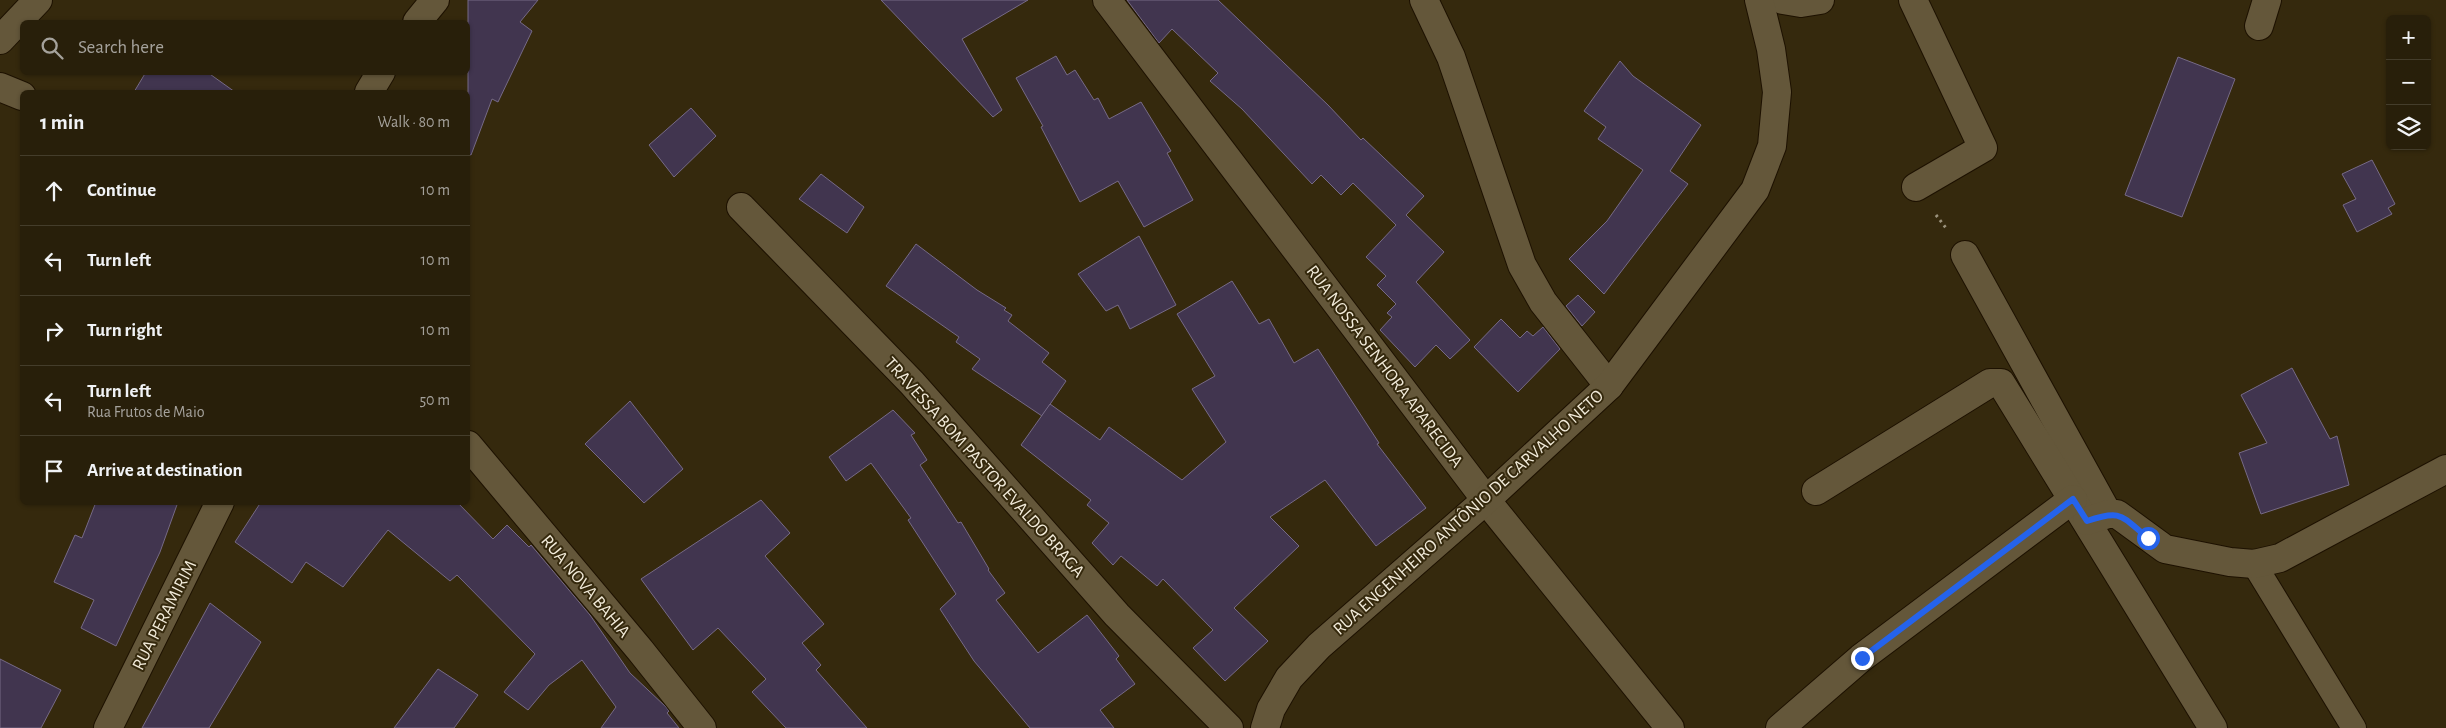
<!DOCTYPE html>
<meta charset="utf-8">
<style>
:root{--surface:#281f0a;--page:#342c18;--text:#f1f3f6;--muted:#a5a29c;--line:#443d2b}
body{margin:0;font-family:"Alegreya Sans",sans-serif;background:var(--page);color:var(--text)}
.controls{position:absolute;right:15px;top:15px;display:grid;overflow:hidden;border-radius:8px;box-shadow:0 1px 4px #0004}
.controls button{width:45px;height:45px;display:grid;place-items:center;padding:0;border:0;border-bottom:1px solid var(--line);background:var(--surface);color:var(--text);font:25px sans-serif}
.stop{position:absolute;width:15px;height:15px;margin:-11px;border:4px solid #2563eb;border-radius:50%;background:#fff}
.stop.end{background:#2563eb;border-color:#fff;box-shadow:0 1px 5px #0008}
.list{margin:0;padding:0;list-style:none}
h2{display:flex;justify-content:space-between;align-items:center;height:65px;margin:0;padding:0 20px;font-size:21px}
h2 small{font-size:16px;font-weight:400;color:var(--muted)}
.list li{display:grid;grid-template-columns:32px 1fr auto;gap:15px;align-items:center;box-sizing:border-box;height:70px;padding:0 20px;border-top:1px solid var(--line)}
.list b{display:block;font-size:19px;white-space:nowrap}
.list p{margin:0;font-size:16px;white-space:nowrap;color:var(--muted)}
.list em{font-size:16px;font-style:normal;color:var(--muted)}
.icon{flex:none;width:28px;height:28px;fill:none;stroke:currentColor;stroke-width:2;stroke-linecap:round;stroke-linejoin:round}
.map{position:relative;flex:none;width:2446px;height:728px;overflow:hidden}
.search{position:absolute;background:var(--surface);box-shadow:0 1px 4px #0004;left:20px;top:20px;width:450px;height:55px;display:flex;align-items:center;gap:12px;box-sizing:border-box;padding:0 18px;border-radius:8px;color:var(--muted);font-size:19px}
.panel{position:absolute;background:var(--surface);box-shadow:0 1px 4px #0004;left:20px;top:90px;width:450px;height:415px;border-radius:8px}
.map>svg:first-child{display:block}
.building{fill:#41354f;stroke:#766a86}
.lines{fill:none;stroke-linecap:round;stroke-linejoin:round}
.service-casing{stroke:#1d1100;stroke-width:26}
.pedestrian-casing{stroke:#1d1100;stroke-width:30}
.minor-casing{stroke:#1d1100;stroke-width:30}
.path{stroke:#9b927c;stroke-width:3;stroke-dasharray:2.5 4;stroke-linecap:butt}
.service{stroke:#64573a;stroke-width:24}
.pedestrian{stroke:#64573a;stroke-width:28}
.minor{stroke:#64573a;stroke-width:28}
.route{stroke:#2563eb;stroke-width:6}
.labels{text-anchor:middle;stroke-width:4;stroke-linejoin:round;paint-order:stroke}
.street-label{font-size:18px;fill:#f2ebda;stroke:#35290d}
</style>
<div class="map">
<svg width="2446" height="728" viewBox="0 0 2446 728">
<rect width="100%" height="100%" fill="#35290d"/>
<!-- building -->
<g class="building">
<polygon points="468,0 538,0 520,22 532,31 498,102 492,99 471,155 468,154"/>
<polygon points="881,0 1028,0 962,39 1002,110 993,117"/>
<polygon points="1127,0 1218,0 1328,105 1361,140 1363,138 1424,196 1406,215 1444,252 1416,282 1470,340 1450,359 1436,345 1415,367 1380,330 1392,317 1387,313 1396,304 1377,285 1386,276 1366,257 1396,225 1353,183 1341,195 1321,175 1312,184 1242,109 1210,81 1218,73 1172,29 1159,43"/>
<polygon points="1056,56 1067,75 1075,70 1094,100 1098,98 1109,119 1141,102 1171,151 1167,153 1193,200 1144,227 1118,181 1080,202 1041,127 1043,126 1016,78"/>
<polygon points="2178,57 2235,79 2182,217 2125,195"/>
<polygon points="1620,61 1633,76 1701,125 1670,171 1688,184 1604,294 1569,259 1607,221 1643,170 1598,139 1606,127 1584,111"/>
<polygon points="146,72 207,72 235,92 134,92"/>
<polygon points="691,108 716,136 674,177 649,145"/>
<polygon points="2372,160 2395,204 2388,208 2392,214 2357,232 2343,205 2356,199 2342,174"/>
<polygon points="821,174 864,207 847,233 799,199"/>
<polygon points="1139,236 1176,305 1130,329 1118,305 1106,311 1078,274"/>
<polygon points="916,244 977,290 1006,308 1004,310 1012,315 1008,321 1049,353 1042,362 1066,381 1042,416 972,369 980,359 956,342 959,337 886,286"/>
<polygon points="1232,281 1259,324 1269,319 1294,363 1318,349 1379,443 1377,444 1426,508 1376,546 1325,480 1270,517 1299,546 1234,608 1268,641 1225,681 1193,648 1213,630 1163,579 1157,586 1121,556 1113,565 1092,543 1109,523 1087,505 1091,500 1021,445 1050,404 1100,440 1109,427 1182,480 1226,442 1192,389 1215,376 1177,314"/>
<polygon points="1578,295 1595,312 1582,326 1566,306"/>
<polygon points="1501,319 1520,338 1527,331 1533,336 1543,327 1560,349 1518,392 1474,347"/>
<polygon points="2292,368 2330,439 2337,436 2349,485 2261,514 2239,453 2267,443 2241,395"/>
<polygon points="630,401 683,469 644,503 585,444"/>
<polygon points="893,410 915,433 911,435 927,460 920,465 958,523 961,522 989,569 988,570 1005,593 996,600 1038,653 1087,615 1119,656 1116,659 1135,684 1100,710 1114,728 1030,728 974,661 940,609 956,594 908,520 911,518 871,463 846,481 829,457"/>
<polygon points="761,500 790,533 765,556 824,624 802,643 821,665 816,670 867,728 786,728 752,692 766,679 718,628 693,650 641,579"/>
<polygon points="96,502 178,502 160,552 116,646 81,628 94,600 54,582 75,535 82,538"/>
<polygon points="261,502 457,502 493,539 507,525 529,547 531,545 590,615 630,673 666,707 669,711 667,713 679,728 601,728 616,707 582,660 549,685 528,710 504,692 535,654 457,575 450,581 388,530 343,587 306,562 292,583 235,542"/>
<polygon points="210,603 261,642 209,728 142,728"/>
<polygon points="0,659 61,690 41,728 0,728"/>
<polygon points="438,669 478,695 454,728 394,728"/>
</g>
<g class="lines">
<!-- service casing -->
<g class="service-casing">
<polyline id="service" points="2254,564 2354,728"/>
</g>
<!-- pedestrian casing -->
<g class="pedestrian-casing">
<g id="pedestrian">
<polyline points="1913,0 1983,148 1916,187"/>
<polyline points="1965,255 2108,514"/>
</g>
</g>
<!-- minor casing -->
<g class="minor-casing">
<g id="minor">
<polyline points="1107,0 1486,500 1670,728"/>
<polyline points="1424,0 1451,57 1522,265 1543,302 1609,386"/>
<polyline points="1783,0 1801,3 1820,0"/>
<polyline points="417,22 435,0"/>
<polyline points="2259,26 2267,0"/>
<polyline points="0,40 38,0"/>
<polyline points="0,87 22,96"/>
<polyline points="369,92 381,72"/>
<polyline points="741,207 912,383 1117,615 1229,728"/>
<polyline points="468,445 640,650 702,728"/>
<polyline points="1816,491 1990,383 2001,383 2213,728"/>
<polyline points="2087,521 2108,514 2117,514 2165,549 2230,562 2254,564 2280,558 2446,469"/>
<polyline points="108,728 220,502"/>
<polyline points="1265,728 1271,709 1289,678 1319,646 1486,500 1609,386 1755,190 1772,146 1777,92 1771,49 1759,0"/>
<polyline points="1780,728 1861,658 2073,499"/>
</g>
</g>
<!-- path -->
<polyline class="path" points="1936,215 1946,228"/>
<!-- service -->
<use href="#service" class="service"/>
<!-- pedestrian -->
<use href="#pedestrian" class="pedestrian"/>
<!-- minor -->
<use href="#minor" class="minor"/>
</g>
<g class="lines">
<!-- route -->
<path class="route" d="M1862,658L2073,499L2087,521C2122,509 2121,516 2148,538"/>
</g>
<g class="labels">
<!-- street labels -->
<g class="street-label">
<text transform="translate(1385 366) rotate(53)" y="6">RUA NOSSA SENHORA APARECIDA</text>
<text transform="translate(985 467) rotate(48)" y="6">TRAVESSA BOM PASTOR EVALDO BRAGA</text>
<text transform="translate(1468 512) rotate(-42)" y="6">RUA ENGENHEIRO ANTÔNIO DE CARVALHO NETO</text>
<text transform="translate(586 586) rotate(50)" y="6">RUA NOVA BAHIA</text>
<text transform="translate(164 615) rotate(-63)" y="6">RUA PERAMIRIM</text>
</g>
</g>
</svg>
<div class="controls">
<button>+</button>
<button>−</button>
<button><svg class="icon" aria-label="layers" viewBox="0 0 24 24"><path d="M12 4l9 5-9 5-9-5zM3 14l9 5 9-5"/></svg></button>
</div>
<div class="stop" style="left:2148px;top:538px"></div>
<div class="stop end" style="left:1862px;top:658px"></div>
<div class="search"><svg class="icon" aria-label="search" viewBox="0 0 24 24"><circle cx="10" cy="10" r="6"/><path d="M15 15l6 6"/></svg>Search here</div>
<section class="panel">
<h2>1 min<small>Walk · 80 m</small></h2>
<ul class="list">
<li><svg class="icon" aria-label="ahead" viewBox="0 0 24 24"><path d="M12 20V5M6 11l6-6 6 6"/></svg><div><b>Continue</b></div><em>10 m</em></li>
<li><svg class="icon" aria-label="left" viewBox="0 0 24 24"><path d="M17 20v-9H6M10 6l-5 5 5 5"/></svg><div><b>Turn left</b></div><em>10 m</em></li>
<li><svg class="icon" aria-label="right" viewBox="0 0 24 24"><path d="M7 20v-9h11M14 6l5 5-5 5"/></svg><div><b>Turn right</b></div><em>10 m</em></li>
<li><svg class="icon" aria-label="left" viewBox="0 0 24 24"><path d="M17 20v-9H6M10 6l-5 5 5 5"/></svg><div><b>Turn left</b><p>Rua Frutos de Maio</p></div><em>50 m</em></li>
<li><svg class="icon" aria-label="arrive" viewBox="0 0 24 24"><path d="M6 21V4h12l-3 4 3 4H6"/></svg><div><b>Arrive at destination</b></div></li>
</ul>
</section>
</div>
